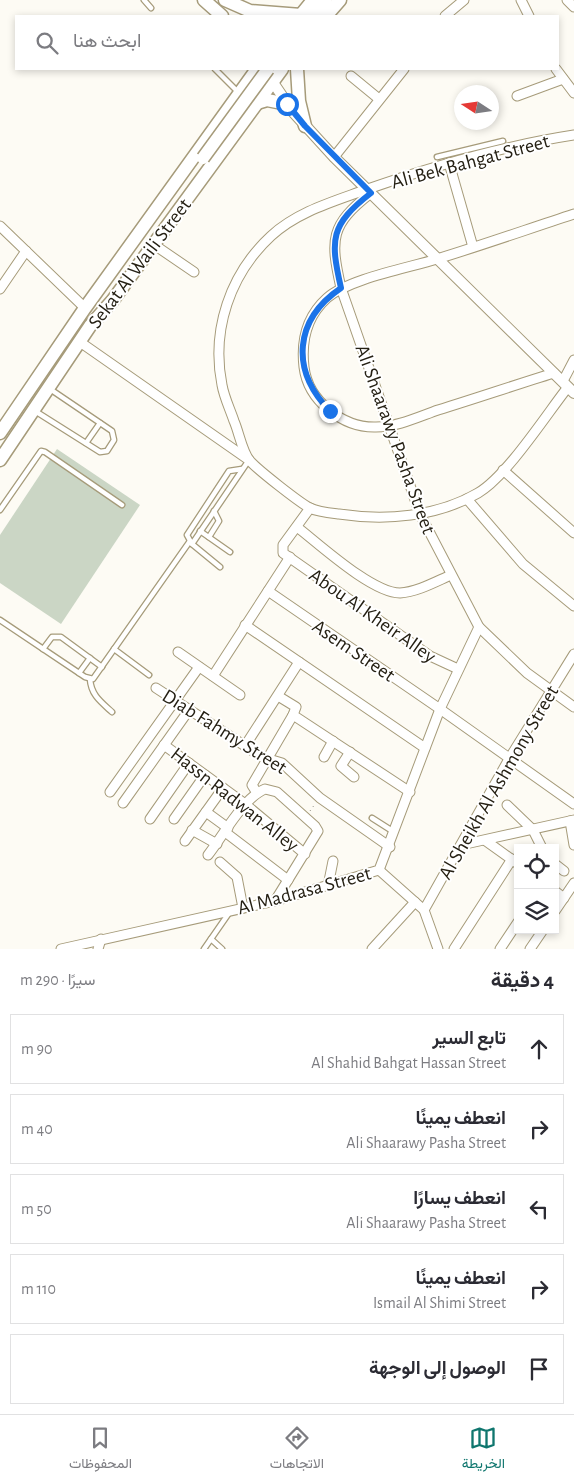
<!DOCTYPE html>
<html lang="ar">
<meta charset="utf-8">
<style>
:root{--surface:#fff;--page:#f7f7f7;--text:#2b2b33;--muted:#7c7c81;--line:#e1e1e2;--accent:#0f766e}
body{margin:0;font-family:"Alegreya Sans",Vazirmatn,sans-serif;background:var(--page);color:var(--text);direction:rtl}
.controls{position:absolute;right:15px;bottom:15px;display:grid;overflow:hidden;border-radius:0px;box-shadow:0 2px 8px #0003}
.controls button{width:45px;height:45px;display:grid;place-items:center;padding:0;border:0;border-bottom:1px solid var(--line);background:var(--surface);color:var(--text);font:25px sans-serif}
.compass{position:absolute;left:454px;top:85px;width:45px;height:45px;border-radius:50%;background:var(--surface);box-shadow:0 2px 8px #0003;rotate:282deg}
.stop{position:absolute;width:15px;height:15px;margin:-11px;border:4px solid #1a73e8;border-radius:50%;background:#fff}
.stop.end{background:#1a73e8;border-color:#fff;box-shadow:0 1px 5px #0008}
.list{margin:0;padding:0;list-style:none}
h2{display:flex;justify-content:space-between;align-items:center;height:65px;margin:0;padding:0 20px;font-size:21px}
h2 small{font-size:16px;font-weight:400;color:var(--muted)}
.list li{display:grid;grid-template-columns:32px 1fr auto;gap:15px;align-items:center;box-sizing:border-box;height:70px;margin:0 10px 10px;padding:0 10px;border:1px solid var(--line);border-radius:0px}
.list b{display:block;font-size:19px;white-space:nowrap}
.list p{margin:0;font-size:16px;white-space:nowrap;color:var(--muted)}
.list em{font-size:16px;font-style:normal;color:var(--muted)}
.icon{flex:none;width:28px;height:28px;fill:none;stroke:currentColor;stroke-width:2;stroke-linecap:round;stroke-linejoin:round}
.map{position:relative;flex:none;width:574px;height:949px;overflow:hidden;direction:ltr}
.search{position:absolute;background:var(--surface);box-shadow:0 2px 8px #0003;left:15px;right:15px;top:15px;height:55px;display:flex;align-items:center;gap:12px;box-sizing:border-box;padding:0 18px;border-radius:0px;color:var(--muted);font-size:19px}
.sheet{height:465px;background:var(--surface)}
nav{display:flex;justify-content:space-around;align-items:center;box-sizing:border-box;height:70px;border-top:1px solid var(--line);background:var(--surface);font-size:14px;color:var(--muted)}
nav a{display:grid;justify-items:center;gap:2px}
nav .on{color:var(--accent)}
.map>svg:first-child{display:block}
.green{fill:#cbd6c5}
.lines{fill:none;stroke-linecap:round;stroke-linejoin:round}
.service-casing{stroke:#a69b7a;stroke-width:7}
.minor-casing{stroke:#a69b7a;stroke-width:11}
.tertiary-casing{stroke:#a69b7a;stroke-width:12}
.secondary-casing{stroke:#a69b7a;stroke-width:15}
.path{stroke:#8c897f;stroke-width:1;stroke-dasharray:1 4;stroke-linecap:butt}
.service{stroke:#fff;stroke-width:4.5}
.minor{stroke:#fff;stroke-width:9}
.tertiary{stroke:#fff;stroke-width:10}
.secondary{stroke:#fff;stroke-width:12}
.secondary-bridge-casing{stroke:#a69b7a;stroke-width:15;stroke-linecap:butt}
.secondary-bridge{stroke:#fff;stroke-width:12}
.route{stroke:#1a73e8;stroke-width:6}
.labels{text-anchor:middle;stroke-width:4;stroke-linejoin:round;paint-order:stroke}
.street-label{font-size:20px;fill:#252014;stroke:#fff}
</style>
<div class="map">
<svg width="574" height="949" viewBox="0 0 574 949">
<rect width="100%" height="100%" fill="#fdfbf4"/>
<!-- green -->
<polygon class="green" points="57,449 140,505 61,624 0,583 0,535"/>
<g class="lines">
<!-- service casing -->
<g class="service-casing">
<g id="service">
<polyline points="144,0 151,8"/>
<polyline points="215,69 238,92"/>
<polyline points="437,157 503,141"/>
<polyline points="35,411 100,452 107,451 114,440 112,431 50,389"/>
<polyline points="86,443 100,423"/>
<polyline points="0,510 41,451 45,452 122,505"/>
<polyline points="200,531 230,552"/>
<polyline points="209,537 219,521 214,511"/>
<polyline points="192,544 249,460"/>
<polyline points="220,567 192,544 187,535 229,471 242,469"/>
<polyline points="0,620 85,677 93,679 190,541"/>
<polyline points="43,649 52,637 61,637 102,667"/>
<polyline points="114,649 149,675"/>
<polyline points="79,673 90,658"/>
<path d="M90,679C91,695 101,702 112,712"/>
<polyline points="372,818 394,832"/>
<polyline points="211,939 222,949"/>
<polyline points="204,949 229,913"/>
</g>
</g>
<!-- minor casing -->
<g class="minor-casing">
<g id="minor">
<polyline points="521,0 529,16"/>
<polyline points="567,0 574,7"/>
<polyline points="445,16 464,0"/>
<polyline points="556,69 574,93"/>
<polyline points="351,76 379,99"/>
<polyline points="517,96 563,79"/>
<polyline points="334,157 404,69"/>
<polyline points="449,163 473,247"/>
<path d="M371,193C330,225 330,239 341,288L420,514L479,627L527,673L574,707"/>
<polyline points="0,226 85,308"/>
<polyline points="153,244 194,272"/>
<polyline points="0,289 26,251"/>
<polyline points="80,342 249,460"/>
<path d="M554,373C515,385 477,398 438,410C418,417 397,427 376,427C343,428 308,401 304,367C301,341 307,316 327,298C348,279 408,268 437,259C483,245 528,229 574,214"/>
<polyline points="563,381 574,360"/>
<path d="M568,387C546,415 507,476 478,493C437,517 385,521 339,514C330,513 318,512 310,508C300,503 258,470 250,461C242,452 239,432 234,421C230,409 224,397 222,385C211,330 230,274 271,236C297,212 332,202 365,190C433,166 503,146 574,135"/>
<polyline points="503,470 574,533"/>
<polyline points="467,499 523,564 574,606"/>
<polyline points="310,508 283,545 283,553 430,656 458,669"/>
<path d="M297,527C319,544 372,593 400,593C417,592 435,582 451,575"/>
<polyline points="268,591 440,709 574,804"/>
<polyline points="245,625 425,748"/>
<polyline points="178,652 240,695"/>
<polyline points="213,676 290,557"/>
<polyline points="156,688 262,757 282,763 320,798 390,847"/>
<polyline points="278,696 296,707 293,715 410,792"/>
<polyline points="164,745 245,804 305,854"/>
<polyline points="245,746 299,662"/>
<polyline points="350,752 341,766 354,777"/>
<polyline points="324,757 333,741"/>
<polyline points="110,792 199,667"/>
<polyline points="257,793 252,785 293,715"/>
<polyline points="123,803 189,710"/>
<polyline points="507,805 533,830 542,848"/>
<polyline points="206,812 228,828"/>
<polyline points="150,819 189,763"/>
<polyline points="174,819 205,775"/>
<polyline points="570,821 574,845"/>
<polyline points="192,830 217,844"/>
<polyline points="225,832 288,880"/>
<polyline points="185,841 223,788"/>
<polyline points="486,841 518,864"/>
<polyline points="461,845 574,820"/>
<path d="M208,855C223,836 243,798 265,789L277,792L315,826L318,831L275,901"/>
<polyline points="220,862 237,877 243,908"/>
<polyline points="555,864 564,871"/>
<polyline points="379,870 424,910 438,949"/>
<polyline points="328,886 333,861"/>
<polyline points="555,891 564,898"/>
<polyline points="424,910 509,759 574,654"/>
<polyline points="555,911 574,883"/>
<polyline points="61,949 275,901 379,870 440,709 479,627"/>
<polyline points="98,949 101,939"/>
<polyline points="372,949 415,902"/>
<polyline points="454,949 512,859"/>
<polyline points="500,949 518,922"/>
<polyline points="530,949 543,930"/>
</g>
</g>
<!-- tertiary casing -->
<g class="tertiary-casing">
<polyline id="tertiary" points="272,81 293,112 334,157 574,393"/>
</g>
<!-- secondary casing -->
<g class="secondary-casing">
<g id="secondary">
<polyline points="204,0 222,16"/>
<polyline points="225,0 250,11 301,15"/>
<polyline points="300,16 313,0"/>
<polyline points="312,16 326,0"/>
<polyline points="326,16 340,0"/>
<polyline points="297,69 299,101 305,126"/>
<polyline points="257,103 267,100 287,104"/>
<polyline points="0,433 85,308 257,69"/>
<polyline points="0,460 90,326 113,300 282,69"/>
</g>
</g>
<!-- path -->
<polyline class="path" points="310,811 315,804"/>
<!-- service -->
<use href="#service" class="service"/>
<!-- minor -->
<use href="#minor" class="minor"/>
<!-- tertiary -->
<use href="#tertiary" class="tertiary"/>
<!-- secondary -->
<use href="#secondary" class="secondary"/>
<!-- secondary-bridge casing -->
<g class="secondary-bridge-casing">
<polyline id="secondary-bridge" points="203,158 268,69"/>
</g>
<!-- secondary-bridge -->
<use href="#secondary-bridge" class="secondary-bridge"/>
</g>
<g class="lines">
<!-- route -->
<path class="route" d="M287,104L305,126L371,193C330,225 330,239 341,288C294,320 290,370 330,411"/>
</g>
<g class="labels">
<!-- street labels -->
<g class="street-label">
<text transform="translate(470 161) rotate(-15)" y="7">Ali Bek Bahgat Street</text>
<text transform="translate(139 263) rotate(-53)" y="7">Sekat Al Waili Street</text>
<text transform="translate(396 439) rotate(70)" y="7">Ali Shaarawy Pasha Street</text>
<text transform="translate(373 615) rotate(35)" y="7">Abou Al Kheir Alley</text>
<text transform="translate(354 650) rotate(34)" y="7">Asem Street</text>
<text transform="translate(225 731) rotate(32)" y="7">Diab Fahmy Street</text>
<text transform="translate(498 782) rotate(-60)" y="7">Al Sheikh Al Ashmony Street</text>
<text transform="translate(235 799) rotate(38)" y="7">Hassn Radwan Alley</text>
<text transform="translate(304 890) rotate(-15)" y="7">Al Madrasa Street</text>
</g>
</g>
</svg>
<div class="controls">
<button><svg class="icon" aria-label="locate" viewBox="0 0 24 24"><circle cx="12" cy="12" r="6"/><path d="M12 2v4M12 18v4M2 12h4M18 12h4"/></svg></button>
<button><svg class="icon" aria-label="layers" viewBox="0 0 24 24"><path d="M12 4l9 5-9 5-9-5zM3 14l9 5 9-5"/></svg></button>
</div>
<svg class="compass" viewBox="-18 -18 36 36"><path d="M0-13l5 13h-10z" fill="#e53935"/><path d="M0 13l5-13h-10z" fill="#7c7c81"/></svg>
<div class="stop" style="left:287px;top:104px"></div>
<div class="stop end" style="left:330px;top:411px"></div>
<div class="search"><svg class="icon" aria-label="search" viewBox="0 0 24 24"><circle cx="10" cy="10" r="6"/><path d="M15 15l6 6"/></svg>ابحث هنا</div>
</div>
<section class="sheet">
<h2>4 دقيقة<small>سيرًا · 290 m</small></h2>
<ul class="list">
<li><svg class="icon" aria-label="ahead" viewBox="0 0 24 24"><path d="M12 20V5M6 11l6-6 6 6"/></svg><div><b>تابع السير</b><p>Al Shahid Bahgat Hassan Street</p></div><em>90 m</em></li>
<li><svg class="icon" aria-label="right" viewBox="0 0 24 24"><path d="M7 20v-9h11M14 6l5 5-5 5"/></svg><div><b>انعطف يمينًا</b><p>Ali Shaarawy Pasha Street</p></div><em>40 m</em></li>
<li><svg class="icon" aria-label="left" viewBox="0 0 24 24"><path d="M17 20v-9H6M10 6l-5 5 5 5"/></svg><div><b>انعطف يسارًا</b><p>Ali Shaarawy Pasha Street</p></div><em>50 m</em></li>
<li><svg class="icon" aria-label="right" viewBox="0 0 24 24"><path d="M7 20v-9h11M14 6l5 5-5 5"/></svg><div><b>انعطف يمينًا</b><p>Ismail Al Shimi Street</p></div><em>110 m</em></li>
<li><svg class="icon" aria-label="arrive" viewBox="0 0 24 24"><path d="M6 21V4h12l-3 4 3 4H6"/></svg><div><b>الوصول إلى الوجهة</b></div></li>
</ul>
</section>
<nav>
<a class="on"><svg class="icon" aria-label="map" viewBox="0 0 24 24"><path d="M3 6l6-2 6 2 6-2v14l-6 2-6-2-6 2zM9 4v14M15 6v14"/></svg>الخريطة</a>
<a><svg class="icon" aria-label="directions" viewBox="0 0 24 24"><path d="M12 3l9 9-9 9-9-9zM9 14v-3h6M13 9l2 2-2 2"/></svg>الاتجاهات</a>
<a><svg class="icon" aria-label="saved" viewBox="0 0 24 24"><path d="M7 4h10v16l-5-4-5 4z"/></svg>المحفوظات</a>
</nav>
